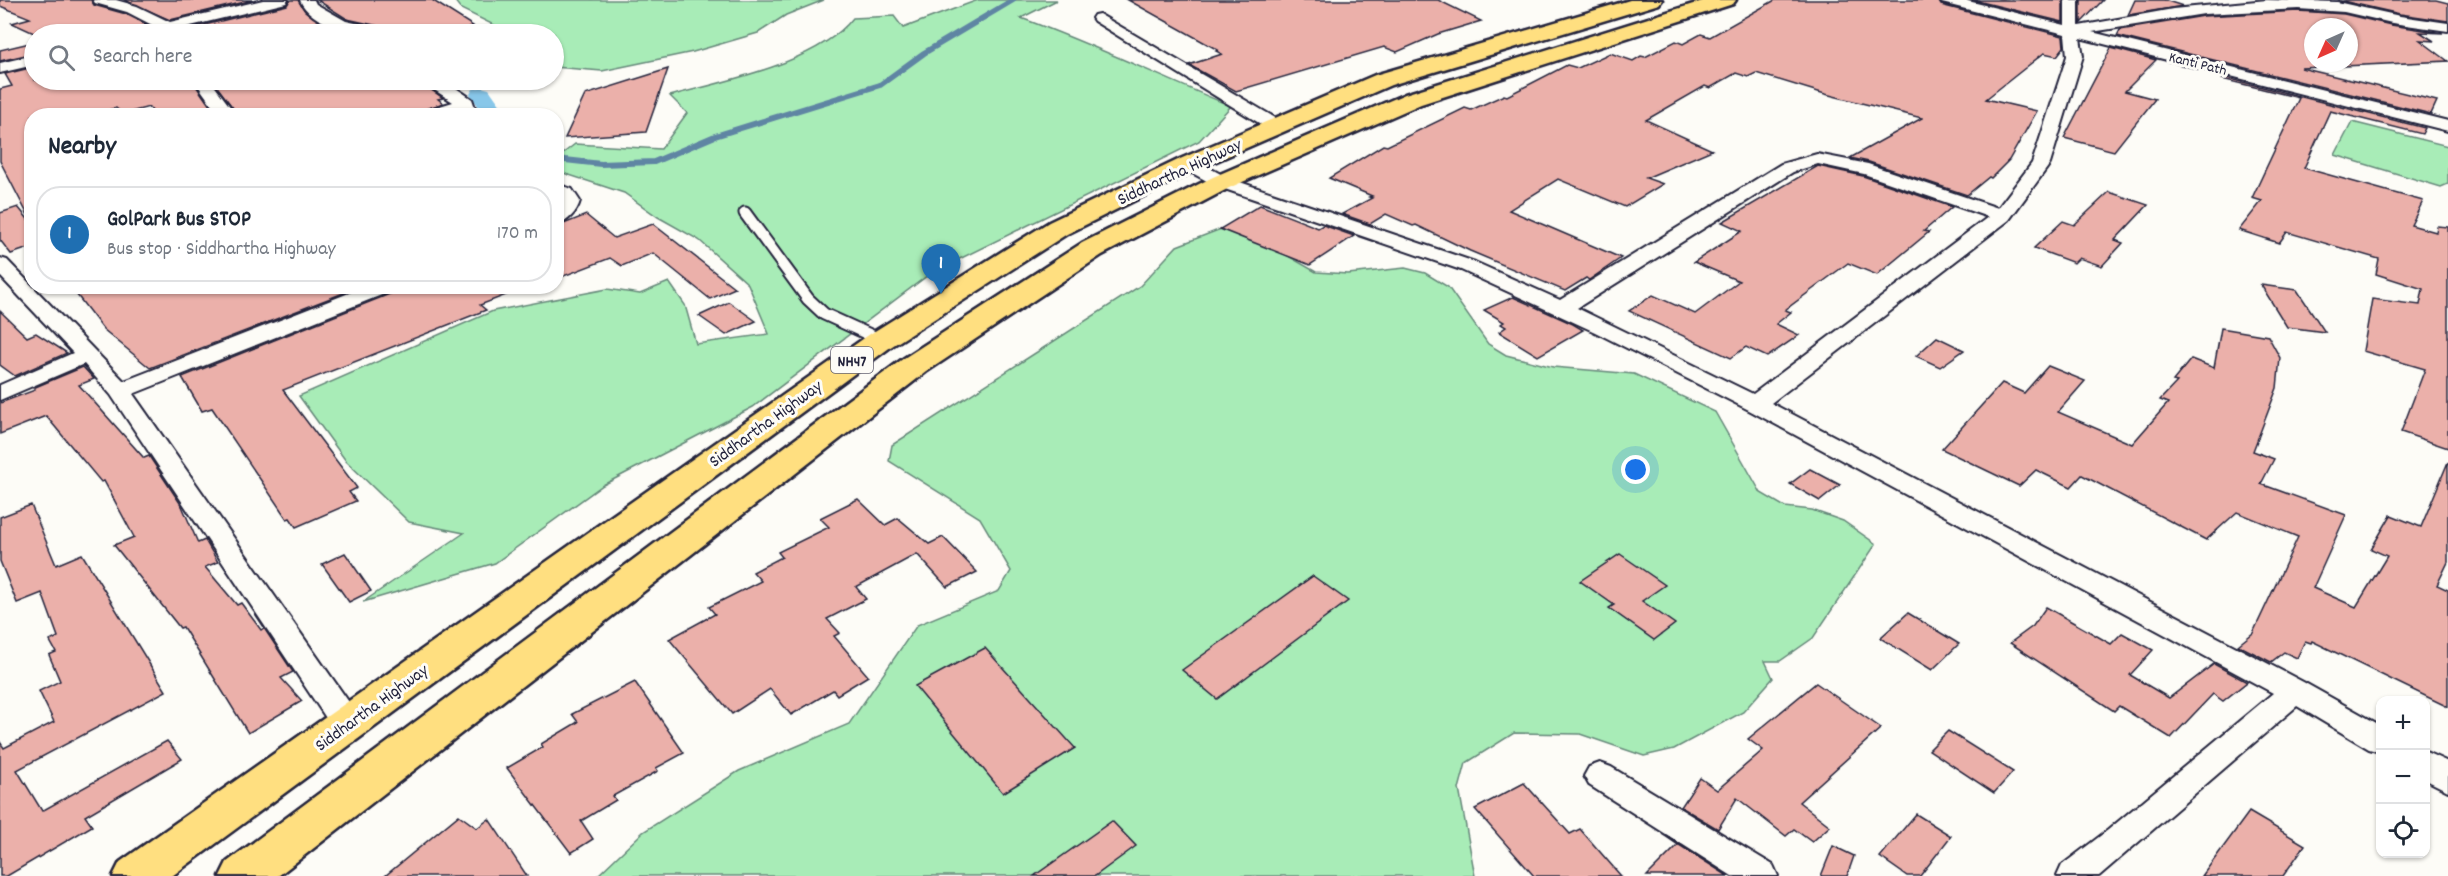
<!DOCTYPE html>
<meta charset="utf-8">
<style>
:root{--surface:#fff;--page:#f6f6f7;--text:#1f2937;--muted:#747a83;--line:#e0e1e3;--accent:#1f6fb2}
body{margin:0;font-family:Dekko,sans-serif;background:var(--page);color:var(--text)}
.controls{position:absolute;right:18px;bottom:18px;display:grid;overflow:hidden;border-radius:12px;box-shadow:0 2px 4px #0004}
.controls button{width:54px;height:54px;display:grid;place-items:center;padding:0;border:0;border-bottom:2px solid var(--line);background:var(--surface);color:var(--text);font:30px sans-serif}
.compass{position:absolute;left:2304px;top:18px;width:54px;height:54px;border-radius:50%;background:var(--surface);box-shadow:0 2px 4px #0004;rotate:225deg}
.you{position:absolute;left:1636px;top:470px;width:21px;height:21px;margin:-15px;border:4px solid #fff;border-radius:50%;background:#1a73e8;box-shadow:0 0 0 9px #1a73e833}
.badge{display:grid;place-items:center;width:39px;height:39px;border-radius:50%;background:var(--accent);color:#fff;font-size:20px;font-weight:700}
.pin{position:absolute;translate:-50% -50px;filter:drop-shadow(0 2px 3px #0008)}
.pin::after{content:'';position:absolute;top:32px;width:21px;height:18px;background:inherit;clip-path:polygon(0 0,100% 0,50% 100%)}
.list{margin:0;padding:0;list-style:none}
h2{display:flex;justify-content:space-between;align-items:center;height:78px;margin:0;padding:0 24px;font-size:26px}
h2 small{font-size:20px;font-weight:400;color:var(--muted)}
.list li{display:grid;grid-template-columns:39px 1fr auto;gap:18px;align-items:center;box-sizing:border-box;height:96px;margin:0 12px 12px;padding:0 12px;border:2px solid var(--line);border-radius:24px}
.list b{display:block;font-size:22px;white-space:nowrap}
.list p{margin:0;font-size:20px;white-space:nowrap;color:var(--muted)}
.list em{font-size:20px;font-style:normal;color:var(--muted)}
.icon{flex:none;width:33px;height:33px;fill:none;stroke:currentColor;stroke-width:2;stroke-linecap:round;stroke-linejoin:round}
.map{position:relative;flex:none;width:2448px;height:876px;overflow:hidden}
.search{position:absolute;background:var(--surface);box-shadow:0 2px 4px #0004;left:24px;top:24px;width:540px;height:66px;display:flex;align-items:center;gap:15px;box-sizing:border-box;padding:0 21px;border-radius:33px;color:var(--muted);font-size:22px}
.panel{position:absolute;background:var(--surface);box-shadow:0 2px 4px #0004;left:24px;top:108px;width:540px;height:186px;border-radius:24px}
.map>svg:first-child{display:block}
.green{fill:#a8ecb7;stroke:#658779;stroke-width:1.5}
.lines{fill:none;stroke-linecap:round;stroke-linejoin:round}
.stream{stroke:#5f85a3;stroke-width:6}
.canal{fill:#88c7e9;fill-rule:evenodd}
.building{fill:#ebb0aa;stroke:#22223b;stroke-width:1.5;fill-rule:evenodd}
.service-far1-casing{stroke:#22223b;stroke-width:11}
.service-casing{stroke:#22223b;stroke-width:15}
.minor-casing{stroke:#22223b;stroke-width:4}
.trunk-casing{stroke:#22223b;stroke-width:5}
.service-far1{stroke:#fdfcf7;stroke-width:8}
.service{stroke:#fdfcf7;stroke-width:11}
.minor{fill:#fdfcf7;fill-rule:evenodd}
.trunk{fill:#ffdf80;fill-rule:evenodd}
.labels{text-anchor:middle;stroke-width:6;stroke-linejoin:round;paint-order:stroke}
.far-street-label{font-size:15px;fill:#22223b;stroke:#fdfcf7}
.shield{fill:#fdfcf7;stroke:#646373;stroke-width:1.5}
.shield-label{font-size:16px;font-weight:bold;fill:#22223b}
.street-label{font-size:18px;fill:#22223b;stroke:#fdfcf7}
</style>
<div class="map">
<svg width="2448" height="876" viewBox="0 0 2448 876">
<rect width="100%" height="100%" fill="#fdfcf7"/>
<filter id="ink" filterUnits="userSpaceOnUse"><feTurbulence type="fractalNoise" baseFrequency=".0167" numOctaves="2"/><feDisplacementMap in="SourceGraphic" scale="12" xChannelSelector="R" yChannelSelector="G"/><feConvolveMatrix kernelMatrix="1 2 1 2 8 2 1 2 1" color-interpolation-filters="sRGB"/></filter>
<g filter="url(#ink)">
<!-- green -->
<g class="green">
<polygon points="454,0 824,0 786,15 758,33 693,52 602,71 554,67 554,46 556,41 554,40 554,34 512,34 461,9"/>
<path d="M978,0H1057L1021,18C1092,44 1161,77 1231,106L1199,141L931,273L753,407L603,485L495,563L363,602L464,533L409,522L346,461L299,396L493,311L607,289L640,294L669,282L685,305L696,344L769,334L748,284L699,240L658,217L624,193L557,171V158L575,144L661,149L687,113L670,96C724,81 818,63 853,18L894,16L903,28Z"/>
<polygon points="2352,122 2448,146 2448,184 2441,187 2335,155"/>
<polygon points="1226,227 1253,236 1316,272 1348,274 1405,268 1425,273 1448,287 1488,344 1506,355 1553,367 1634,374 1715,412 1761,493 1785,507 1812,510 1843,521 1876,544 1813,638 1780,661 1765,661 1773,678 1743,712 1674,749 1644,756 1580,734 1514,733 1466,763 1459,789 1475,876 597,876 643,832 739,771 849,724 917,625 999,591 1011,571 980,518 889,461 892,445 1140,286 1177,246"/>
</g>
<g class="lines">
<!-- stream -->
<polyline class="stream" points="556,159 601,164 654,162 715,136 880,85 924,53 1013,0"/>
<!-- canal -->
<polygon class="canal" points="481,87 489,89 508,116 485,116 470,94 473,89"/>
</g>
<!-- building -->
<g class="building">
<polygon points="0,0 91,0 94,5 126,14 148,25 132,29 129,34 36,34 12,23 30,18 0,6"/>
<polygon points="124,0 253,0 170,20"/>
<polygon points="290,0 298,0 305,11 327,26 358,34 177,34 180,31 287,5"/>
<polygon points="317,0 432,0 473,26 446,34 449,34 397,34 392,29 347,19"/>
<polygon points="1128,0 1438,0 1481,21 1438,34 1397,52 1384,47 1236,91 1189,65 1222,54 1216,51 1218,50"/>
<polygon points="1775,0 1938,0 1941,5 2063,36 2064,47 2057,56 2044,53 1986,99 2037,111 2009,160 1991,178 1989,177 1967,195 1869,162 1850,158 1922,118 1825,94 1756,73 1748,77 1736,73 1710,88 1705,86 1646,120 1712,150 1646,178 1663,184 1625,207 1558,179 1509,210 1621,258 1589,280 1586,278 1565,291 1470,251 1416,225 1413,226 1386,214 1370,224 1342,214 1372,198 1369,197 1372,196 1329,178 1383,145 1387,146 1465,108 1471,110 1504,95 1507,96 1567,65 1578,68 1610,53 1633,61 1641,56 1645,57 1676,41 1683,44 1701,34 1710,37"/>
<polygon points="1973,0 2063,0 2063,22"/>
<polygon points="2081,0 2103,0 2081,23"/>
<polygon points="2135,0 2164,0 2183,6 2128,15"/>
<polygon points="2338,0 2436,0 2448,3 2448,21 2400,14"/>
<path d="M2298,11L2344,14L2391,25L2443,33L2420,32L2434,41L2420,40L2448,61L2301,68L2437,101L2431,114L2117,36L2120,30L2204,16ZM2313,27H2349V63H2313Z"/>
<polygon points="34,42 34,53 0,61 0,50"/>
<polygon points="2111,48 2156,60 2125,91 2155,99 2114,151 2064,138"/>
<polygon points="34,67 34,80 192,80 217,116 160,116 157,111 153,112 149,107 123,114 116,108 81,116 32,116 32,223 0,161 0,89 12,86 5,74"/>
<polygon points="668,69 646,132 565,138 585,95"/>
<polygon points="2223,77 2425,128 2422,134 2330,111 2304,168 2423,201 2411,225 2436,232 2437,226 2448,227 2448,448 2401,432 2425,369 2363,351 2372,299 2420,305 2423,289 2376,274 2379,259 2287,232 2279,243 2239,230 2262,201 2252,198 2299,98 2222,79"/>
<polygon points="212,80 417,80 443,98 438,99 443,103 408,116 239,116"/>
<polygon points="1818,166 1863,176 1952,207 1924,231 1929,232 1877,275 1848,263 1785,310 1791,312 1776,324 1799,335 1767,357 1746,347 1731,358 1629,311 1653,295 1695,314 1739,281 1694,262 1742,231 1722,222"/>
<polygon points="2109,192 2148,205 2115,240 2123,243 2102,266 2079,258 2074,263 2034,248 2063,221 2074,225"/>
<polygon points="1260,205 1318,228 1323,225 1354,236 1310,265 1220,229"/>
<polygon points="18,207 32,224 32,247 11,254 0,240 0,213"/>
<polygon points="586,215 614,238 653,224 735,288 710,299 653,253 622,266 610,258 556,279 556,227"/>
<polygon points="2261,285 2297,290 2325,332 2287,327"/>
<polygon points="70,286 332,286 359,287 150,368 103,329"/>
<polygon points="523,286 524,288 480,305 486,310 283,390 357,488 349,492 356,501 296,527 290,518 287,519 212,408 202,411 182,377 395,292 399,287"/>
<polygon points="1513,297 1573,324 1583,330 1538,356 1499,332 1506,327 1501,324 1504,322 1484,310"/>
<polygon points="729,302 756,321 726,335 699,316"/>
<polygon points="0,311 27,337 36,333 67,353 15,376 0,365"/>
<polygon points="2221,328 2268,336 2280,358 2277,388 2253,451 2274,459 2261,484 2346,515 2313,588 2356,607 2387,556 2371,549 2391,515 2421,527 2448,462 2448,562 2437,585 2448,590 2448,707 2312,641 2311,643 2305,641 2297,658 2284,652 2271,662 2238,645 2253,633 2298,537 2237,512 2206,540 2082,475 2071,487 2036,470 2019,486 1942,449 2002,383 2024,393 2048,366 2085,381 2058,412 2132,444 2168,403 2160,400 2177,382 2173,381 2191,359 2214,368"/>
<polygon points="1937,337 1964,350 1940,367 1916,356"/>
<polygon points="83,367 94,379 79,385 144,458 149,456 182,506 198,543 205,540 218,562 205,567 237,605 241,603 261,630 264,628 293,672 281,678 302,701 248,733 183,627 180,628 114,545 134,537 104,481 101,482 46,416 0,434 0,403 35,390 33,388"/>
<polygon points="1810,469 1840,485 1820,501 1790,484"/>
<polygon points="858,499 885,525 898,518 929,544 943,537 977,572 947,587 917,554 856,587 866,599 827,619 840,633 834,636 868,676 837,695 833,690 791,715 770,689 732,714 669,639 715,614 709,607 761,581 753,572 782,557 778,552 829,527 820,518"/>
<polygon points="31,505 56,565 82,554 166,691 17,770 42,811 167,741 182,759 85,816 92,826 7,876 0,876 0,742 4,748 54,722 39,691 60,681 49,655 56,652 50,641 58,637 42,593 17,603 0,561 0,517"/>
<polygon points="345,553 371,591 349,602 322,564"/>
<polygon points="1620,554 1665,585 1642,601 1675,624 1654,640 1609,608 1614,605 1580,581"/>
<polygon points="1313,576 1348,601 1217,699 1182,670"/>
<polygon points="2046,607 2111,644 2122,633 2153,650 2130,675 2169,698 2214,664 2247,682 2223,701 2213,694 2171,738 2119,706 2114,711 2010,643 2033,626"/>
<polygon points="1908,613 1959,644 1932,670 1880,638"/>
<polygon points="985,648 1075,748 1003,793 915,686"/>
<polygon points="635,682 684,753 656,768 658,771 613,796 616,800 581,821 593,839 571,853 507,768 543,747 541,744 578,722 572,714"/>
<polygon points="1816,683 1881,728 1799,802 1830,826 1812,842 1794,829 1786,836 1737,798 1718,829 1681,807 1700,778 1717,790 1763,750 1748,739"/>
<polygon points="1948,731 2013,772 1994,793 1929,750"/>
<polygon points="1524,783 1570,834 1580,829 1621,876 1534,876 1475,809"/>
<polygon points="2249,812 2305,845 2283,876 2202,876"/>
<polygon points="1916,814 1951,836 1920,876 1907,876 1880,857"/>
<polygon points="459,815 477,828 489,819 527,876 385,876"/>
<polygon points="1112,821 1136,846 1095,876 1034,876"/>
<polygon points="1662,834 1728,876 1647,876 1678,845"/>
<polygon points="1833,846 1854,856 1847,876 1821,876"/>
</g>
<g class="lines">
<!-- service-far1 casing -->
<g class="service-far1-casing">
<polyline id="service-far1" points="744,212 746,215"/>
</g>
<!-- service casing -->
<g class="service-casing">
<polyline id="service" points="745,213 808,299 824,314 881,340"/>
</g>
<!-- minor casing -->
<g class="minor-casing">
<g id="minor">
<polygon points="93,0 116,0 137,6 170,22 263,0 288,0 286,3 178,29 176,33 131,34 133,31 154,26 127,12 95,3"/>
<path d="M300,0H314L316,4L346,21L392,31L395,34C368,37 311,28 300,0Z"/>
<path d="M1940,0H1964L2065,25V0H2079V26L2173,9L2267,0L2337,2L2400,16L2448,23V31L2392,23L2344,12L2298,9L2204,14L2092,32L2448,121V131L2080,38L2083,56L2050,164L2009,220L1771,403L2305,683L2380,725V752L2369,749L2297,706L2099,876H2057L2062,865L2108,830L2273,693L1747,409L1595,332L1461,270L1216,186L1183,168L1180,164L1183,160H1195L1228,178L1475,262L1560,300L1781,164L1817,154L1868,164L1998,208L2032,163L2067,56L2065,34L1942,3ZM1818,164L1864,174L1988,217L1753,394L1577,308L1793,172Z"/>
<polygon points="1099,14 1284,123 1287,127 1284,131 1272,131 1094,21 1092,18 1094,15"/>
<polygon points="34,55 34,65 0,73 0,63"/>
<polygon points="194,80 210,80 237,116 220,116"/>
<polygon points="419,80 440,80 453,86 472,99 478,116 461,116 459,111 444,116 418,116 420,112 453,102"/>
<path d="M556,184L572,189L580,201C577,212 568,222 556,225V209L562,201L556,196Z"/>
<polygon points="0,258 7,260 124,381 367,286 397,286 394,290 133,394 358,715 362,724 358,733 347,736 336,733 111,395 84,364 0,400 0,385 73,353 0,276"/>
<polygon points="2426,752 2448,762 2448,791 2426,780"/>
<polygon points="1600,763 1611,767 1773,865 1778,876 1732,876 1589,785 1584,776 1589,767"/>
</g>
</g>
<!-- trunk casing -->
<g class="trunk-casing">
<g id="trunk">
<polygon points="1630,0 1662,0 1659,4 1391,85 1198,169 1067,234 892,346 172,876 113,876 120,862 870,334 1049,222 1180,159 1375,75"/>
<polygon points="1706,0 1736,0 1733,4 1421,104 1231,187 1102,255 926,372 278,876 220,876 227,862 904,358 1082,243 1213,177 1405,94"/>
</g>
</g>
<!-- service-far1 -->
<use href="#service-far1" class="service-far1"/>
<!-- service -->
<use href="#service" class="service"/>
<!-- minor -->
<use href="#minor" class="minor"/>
<!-- trunk -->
<use href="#trunk" class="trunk"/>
</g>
</g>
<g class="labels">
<!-- far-street labels -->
<g class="far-street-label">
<text transform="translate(2198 63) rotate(14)" y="5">Kanti Path</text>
</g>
<!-- shield labels -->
<rect class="shield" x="831" y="347" width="42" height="26" rx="4.5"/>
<g class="shield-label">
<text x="852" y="366">NH47</text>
</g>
<!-- street labels -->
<g class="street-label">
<text transform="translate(1179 171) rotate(-25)" y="6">Siddhartha Highway</text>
<text transform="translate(765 423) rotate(-36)" y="6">Siddhartha Highway</text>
<text transform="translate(371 707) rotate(-36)" y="6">Siddhartha Highway</text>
</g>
</g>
</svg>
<div class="controls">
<button>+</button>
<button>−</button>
<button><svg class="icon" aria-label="locate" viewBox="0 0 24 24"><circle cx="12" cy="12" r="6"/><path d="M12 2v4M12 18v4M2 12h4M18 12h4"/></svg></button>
</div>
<svg class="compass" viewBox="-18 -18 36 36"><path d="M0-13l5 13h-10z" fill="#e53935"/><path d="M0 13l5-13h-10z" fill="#747a83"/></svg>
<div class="you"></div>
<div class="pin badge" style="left:941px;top:294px">1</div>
<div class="search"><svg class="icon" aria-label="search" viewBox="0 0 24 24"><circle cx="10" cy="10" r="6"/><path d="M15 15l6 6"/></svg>Search here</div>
<section class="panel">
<h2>Nearby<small></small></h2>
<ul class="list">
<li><span class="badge">1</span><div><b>GolPark Bus STOP</b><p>Bus stop · Siddhartha Highway</p></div><em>170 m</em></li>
</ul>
</section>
</div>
